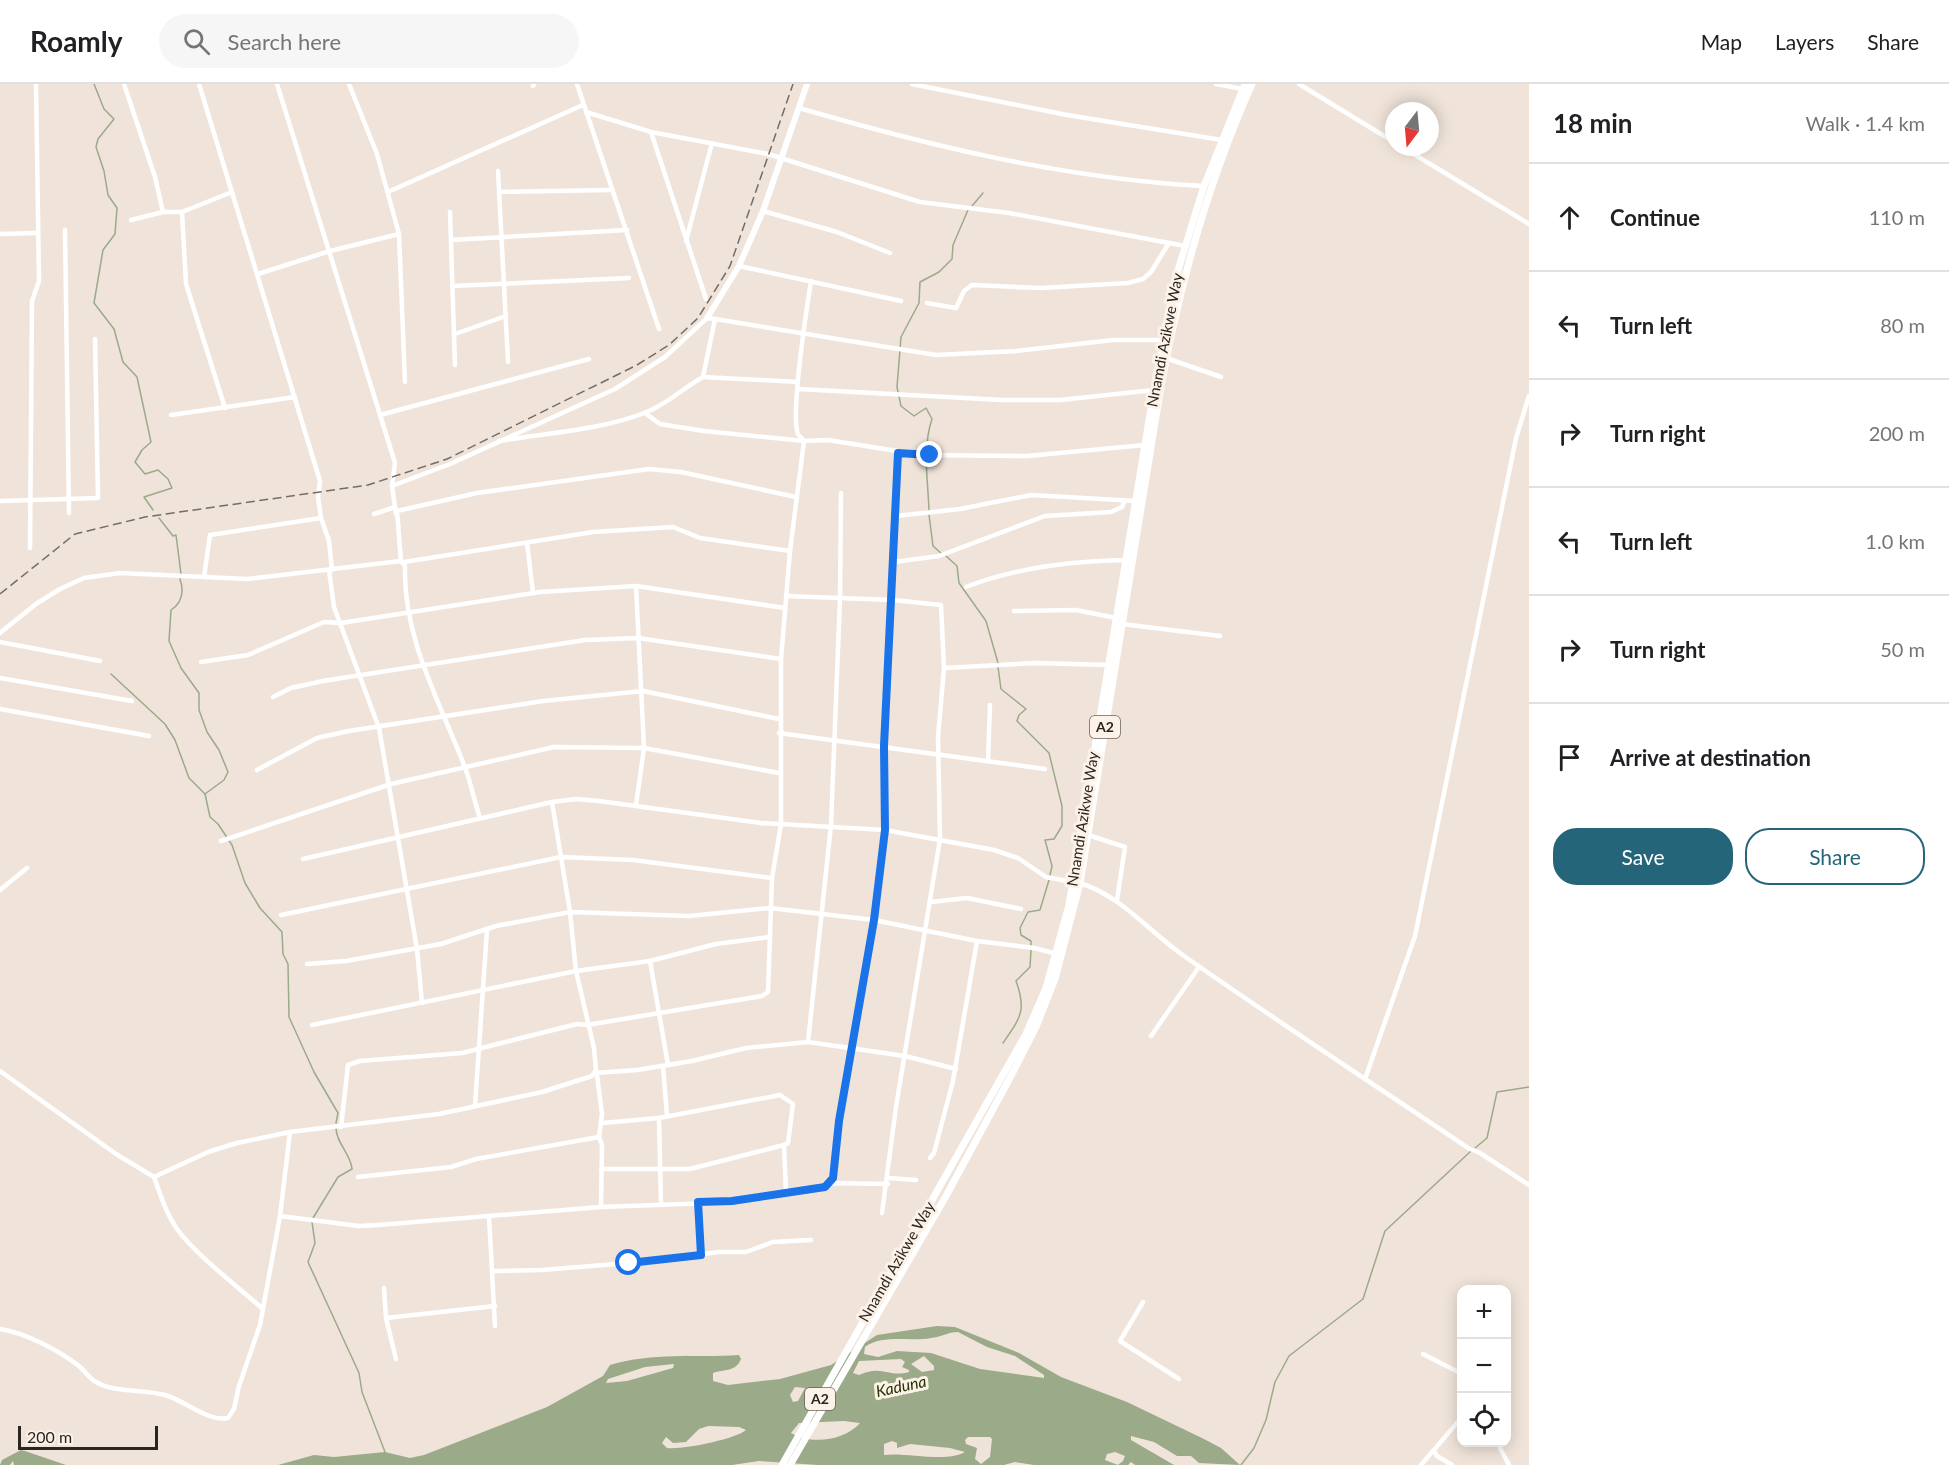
<!DOCTYPE html>
<meta charset="utf-8">
<style>
:root{--surface:#fff;--page:#f6f6f6;--text:#202124;--muted:#757577;--line:#e0e0e0;--accent:#246579}
body{margin:0;font-family:Lato,sans-serif;background:var(--page);color:var(--text)}
.controls{position:absolute;right:18px;bottom:18px;display:grid;overflow:hidden;border-radius:12px;box-shadow:0 3px 15px #0003}
.controls button{width:54px;height:54px;display:grid;place-items:center;padding:0;border:0;border-bottom:2px solid var(--line);background:var(--surface);color:var(--text);font:30px sans-serif}
.compass{position:absolute;left:1385px;top:18px;width:54px;height:54px;border-radius:50%;background:var(--surface);box-shadow:0 3px 15px #0003;rotate:196deg}
.scale{position:absolute;left:18px;bottom:15px;width:140px;box-sizing:border-box;padding-left:6px;border:3px solid #292521;border-top:0;font-size:16px;line-height:21px;white-space:nowrap;color:#292521;-webkit-text-stroke:4px #fdf2e7;paint-order:stroke}
.stop{position:absolute;width:18px;height:18px;margin:-14px;border:4px solid #1a73e8;border-radius:50%;background:#fff}
.stop.end{background:#1a73e8;border-color:#fff;box-shadow:0 2px 6px #0008}
.list{margin:0;padding:0;list-style:none}
h2{display:flex;justify-content:space-between;align-items:center;height:78px;margin:0;padding:0 24px;font-size:26px}
h2 small{font-size:20px;font-weight:400;color:var(--muted)}
.list li{display:grid;grid-template-columns:39px 1fr auto;gap:18px;align-items:center;box-sizing:border-box;height:108px;padding:0 24px;border-top:2px solid var(--line)}
.list b{display:block;font-size:22px;white-space:nowrap}
.list em{font-size:20px;font-style:normal;color:var(--muted)}
.actions{display:flex;gap:12px;padding:18px 24px}
.actions a{flex:1;padding:14px 0;border:2px solid var(--accent);border-radius:24px;text-align:center;font-size:21px;color:var(--accent)}
.actions .main{background:var(--accent);color:#fff}
.icon{flex:none;width:33px;height:33px;fill:none;stroke:currentColor;stroke-width:2;stroke-linecap:round;stroke-linejoin:round}
.map{position:relative;flex:none;width:1529px;height:1381px;overflow:hidden}
header{display:flex;align-items:center;gap:36px;box-sizing:border-box;height:84px;padding:0 30px;background:var(--surface);border-bottom:2px solid var(--line)}
header strong{font-size:28px}
nav{display:flex;gap:33px;margin-inline-start:auto;font-size:21px}
.search{width:420px;height:54px;background:var(--page);display:flex;align-items:center;gap:15px;box-sizing:border-box;padding:0 21px;border-radius:33px;color:var(--muted);font-size:22px}
main{display:flex}
aside{flex:1;background:var(--surface)}
.map>svg:first-child{display:block}
.water{fill:#9baa88;fill-rule:evenodd}
.lines{fill:none;stroke-linecap:round;stroke-linejoin:round}
.stream{stroke:#9baa88;stroke-width:1.5}
.minor{stroke:#fff;stroke-width:4.5}
.major{stroke:#fff;stroke-width:6}
.highway{stroke:#fff;stroke-width:7}
.rail{stroke:#746d67;stroke-width:1.5;stroke-dasharray:9 4.5;stroke-linecap:butt}
.route{stroke:#1a73e8;stroke-width:8}
.labels{text-anchor:middle;stroke-width:6;stroke-linejoin:round;paint-order:stroke}
.shield{fill:#fdf2e7;stroke:#69625c;stroke-width:1.5}
.shield-label{font-size:14px;font-weight:bold;fill:#292521}
.street-label{font-size:15px;fill:#292521;stroke:#fdf2e7}
.water-label{font-size:16px;font-style:italic;fill:#223400;stroke:#fdf2e7}
</style>
<header>
<strong>Roamly</strong>
<div class="search"><svg class="icon" aria-label="search" viewBox="0 0 24 24"><circle cx="10" cy="10" r="6"/><path d="M15 15l6 6"/></svg>Search here</div>
<nav><a>Map</a><a>Layers</a><a>Share</a></nav>
</header>
<main>
<div class="map">
<svg width="1529" height="1381" viewBox="0 0 1529 1381">
<rect width="100%" height="100%" fill="#f0e4da"/>
<!-- water -->
<g class="water">
<path d="M937,1242L955,1243L1019,1269L1061,1293L1127,1318L1204,1355L1221,1364L1240,1381L1199,1379L1191,1372H1177L1154,1358L1131,1352V1356L1174,1381H1135L1131,1378L1128,1381H1118L1123,1377L1125,1372L1115,1368L1107,1370L1105,1376L1118,1381H1034L1015,1378L1004,1381H818L759,1377L732,1381H278L314,1371L334,1373L385,1368L410,1374L424,1371L547,1323L603,1292L610,1281C653,1268 694,1274 739,1271L741,1275C736,1288 725,1285 713,1289V1297L728,1301L780,1295L831,1281L877,1251ZM958,1248L987,1263L1015,1272L1044,1291V1294L980,1285L931,1269L897,1267L878,1273L864,1270L865,1263C883,1250 910,1258 931,1254C941,1253 948,1248 958,1248ZM924,1272L934,1282V1286L922,1288L911,1280ZM901,1275L905,1278L902,1283L909,1286V1288C888,1294 883,1280 859,1291L853,1289L859,1277ZM674,1280L673,1284L627,1297L606,1299L608,1295L645,1283ZM795,1303L805,1304L798,1317L793,1318L790,1311ZM844,1337L860,1339C844,1357 811,1361 791,1349L799,1339ZM708,1342L739,1343L746,1346C736,1355 682,1366 667,1364L662,1359L666,1353L673,1359L686,1358L699,1345ZM990,1353L992,1355L990,1373L981,1380L975,1375L977,1364L966,1360L965,1356L968,1353ZM892,1357L897,1359V1364L910,1360L950,1364L965,1368C946,1379 906,1368 884,1371V1360Z"/>
<polygon points="21,1366 25,1367 66,1381 14,1381 13,1377 10,1381 0,1381 2,1376"/>
</g>
<g class="lines">
<!-- stream -->
<g class="stream">
<polyline points="94,0 104,25 114,35 98,55 96,63 104,87 108,111 117,124 115,150 103,166 94,219 114,245 123,278 137,293 151,358 142,366 135,378 145,390 158,386 168,395 172,404 144,413 153,426"/>
<polyline points="972,122 983,109"/>
<path d="M929,427C928,395 922,365 932,335L926,324L914,332L901,322L897,303L901,253L919,219L920,198L939,188L952,175L953,161L968,126"/>
<polyline points="929,431 933,462 942,470"/>
<polyline points="159,434 173,452 176,451 181,490"/>
<polyline points="946,472 957,482 959,499 986,537 998,579"/>
<path d="M180,495C184,507 183,518 171,526L169,557L181,584L199,609V626L207,648L219,666L228,688L224,696L205,710L210,733L218,740L232,761L245,799L260,824L282,848L283,870L288,880L289,933L314,988L338,1029L336,1039"/>
<polyline points="998,583 1001,605 1026,625 1019,631 1017,637 1049,669 1062,722 1062,742 1054,755 1045,756 1052,782 1050,791"/>
<polyline points="111,590 165,640 175,656 189,694 205,710"/>
<polyline points="1031,861 1031,857 1021,851 1020,844 1028,828 1040,826 1049,796"/>
<path d="M1003,959C1020,934 1027,927 1016,897L1030,883L1031,866"/>
<polyline points="1475,1064 1487,1054 1497,1008 1529,1003"/>
<path d="M313,1134L338,1093L352,1085C351,1070 336,1059 336,1044"/>
<polyline points="312,1138 315,1159 308,1178 359,1289 362,1308 385,1368"/>
<polyline points="1241,1381 1254,1364 1266,1336 1275,1298 1289,1272 1363,1215 1385,1147 1471,1067"/>
</g>
<!-- minor -->
<g class="minor">
<polyline points="124,0 155,93 163,128"/>
<polyline points="199,0 320,397 318,413 321,434 210,451 204,493"/>
<polyline points="277,0 395,379 392,402"/>
<polyline points="349,0 377,70 399,150 405,298"/>
<polyline points="577,0 659,245"/>
<polyline points="912,0 1067,31 1222,56"/>
<polyline points="1216,0 1243,5"/>
<polyline points="1299,0 1394,58"/>
<polyline points="533,2 534,0"/>
<path d="M799,24C930,62 1067,95 1204,102"/>
<polyline points="586,28 651,48 768,70 920,118 1009,129 1185,162"/>
<polyline points="651,48 706,215"/>
<polyline points="1402,63 1529,140"/>
<polyline points="498,87 508,278"/>
<polyline points="388,108 583,21"/>
<polyline points="500,108 610,106"/>
<polyline points="763,127 837,148 890,169"/>
<polyline points="182,128 186,200 225,324"/>
<polyline points="450,128 455,281"/>
<polyline points="131,136 163,128 182,128 232,108"/>
<polyline points="65,146 69,429"/>
<polyline points="0,150 36,149"/>
<polyline points="451,156 627,146"/>
<polyline points="686,157 712,59"/>
<polyline points="739,182 901,217"/>
<polyline points="258,190 330,167 399,150"/>
<polyline points="452,202 629,194"/>
<polyline points="927,219 956,224 964,207 972,201 1041,204 1128,199 1143,195 1151,188 1169,159"/>
<polyline points="715,235 936,271 1016,267 1113,256 1163,256"/>
<polyline points="455,250 506,232"/>
<polyline points="1166,274 1221,293"/>
<polyline points="703,293 798,298"/>
<polyline points="798,305 1002,316 1060,316 1154,306"/>
<polyline points="645,329 660,340 704,347 804,357 828,356 922,371 1027,372 1145,361"/>
<polyline points="171,331 295,313"/>
<polyline points="380,331 589,275"/>
<path d="M804,357C803,355 799,352 798,350C790,332 807,222 811,197"/>
<polyline points="0,417 98,414 95,255"/>
<polyline points="374,430 395,423"/>
<path d="M396,430L392,402L450,380L615,305L665,273L707,234L715,235L703,293C683,304 665,322 644,329C601,346 545,349 499,357"/>
<polyline points="896,432 960,425 1031,411 1136,417"/>
<polyline points="321,434 329,457 332,486"/>
<polyline points="527,459 533,509"/>
<polyline points="30,464 32,217 39,197 36,0"/>
<polyline points="401,477 397,427 477,409 649,385 681,388 796,413"/>
<polyline points="404,478 593,448 673,443 700,454 790,467"/>
<polyline points="894,478 939,472 1045,432 1111,428 1122,423 1125,416"/>
<polyline points="329,486 334,523 379,644 417,865 422,919"/>
<polyline points="636,502 644,664 636,721"/>
<path d="M966,503C1017,483 1071,477 1126,476"/>
<polyline points="786,512 893,516 941,521 944,584 938,653 940,755 896,1023 882,1129"/>
<polyline points="1014,527 1076,526 1116,534"/>
<polyline points="1122,540 1220,552"/>
<path d="M0,549L36,520L60,505L84,494L120,489L247,495L401,477L405,482C403,554 439,616 464,681C471,698 474,717 480,734"/>
<polyline points="0,558 100,577"/>
<polyline points="201,578 248,571 324,538 341,539 540,508 636,502 785,524"/>
<polyline points="944,584 1035,579 1109,581"/>
<polyline points="0,594 132,617"/>
<polyline points="273,613 291,604 323,597 585,556 638,554 781,575"/>
<polyline points="0,625 149,652"/>
<polyline points="779,649 1045,685"/>
<polyline points="988,677 990,621"/>
<polyline points="257,686 317,654 349,647 543,617 643,607 779,635"/>
<polyline points="1088,751 1125,763 1117,816"/>
<polyline points="221,757 391,700 554,663 644,664 779,689"/>
<polyline points="303,775 552,718"/>
<path d="M1080,799C1123,813 1148,847 1184,872C1277,937 1373,1000 1468,1064L1480,1069L1529,1101"/>
<polyline points="0,806 27,784"/>
<polyline points="931,818 967,814 1021,825"/>
<polyline points="281,831 561,773 633,776 772,794"/>
<polyline points="650,877 668,981"/>
<polyline points="307,880 346,877 441,860 496,842 570,828 689,832 770,824 874,836 977,857 1034,864 1057,870"/>
<polyline points="312,941 576,887 650,877 716,860 770,853"/>
<polyline points="1151,952 1199,883"/>
<polyline points="808,958 831,741 840,515 841,409"/>
<polyline points="663,982 667,1032"/>
<polyline points="0,987 116,1070 154,1093 208,1068 237,1059 290,1048 439,1030 542,1008 592,992 596,986 594,964 576,887 570,828 552,718 576,715 599,717 761,739 885,746 994,766 1018,774 1046,793 1073,798"/>
<polyline points="595,989 637,986 692,977 746,964 808,958 905,972 956,985"/>
<polyline points="597,991 602,1030 599,1053 602,1061 601,1123"/>
<polyline points="1365,995 1415,852 1516,354 1529,312"/>
<polyline points="475,1022 487,846"/>
<polyline points="659,1034 661,1120"/>
<polyline points="341,1043 348,981 360,977 462,969 577,940 587,941 762,912 768,908 772,794 781,740 781,575 790,467 804,357"/>
<polyline points="290,1048 280,1132 359,1142 378,1141 601,1123 712,1119 825,1103 830,1099 888,1100"/>
<polyline points="784,1061 786,1108"/>
<polyline points="930,1074 934,1069 953,997 977,857"/>
<polyline points="601,1085 690,1085 784,1061 788,1059 793,1020 780,1011 659,1034 602,1039"/>
<path d="M154,1093C160,1110 166,1129 177,1145C195,1170 238,1203 263,1225"/>
<polyline points="358,1093 451,1083 476,1075 599,1053"/>
<polyline points="888,1094 916,1096"/>
<polyline points="830,1099 850,965 874,836 885,746 884,662 898,369"/>
<polyline points="698,1118 701,1171"/>
<polyline points="489,1132 495,1242"/>
<polyline points="493,1187 542,1186 640,1178 719,1168 746,1168 773,1158 811,1156"/>
<polyline points="384,1204 386,1234 396,1275"/>
<polyline points="1143,1218 1120,1257 1179,1295"/>
<polyline points="386,1234 495,1222"/>
<path d="M0,1245C26,1249 58,1266 79,1282C85,1287 89,1294 96,1298C116,1310 144,1304 168,1312C186,1318 209,1338 228,1334L234,1325L239,1302L260,1241L280,1132"/>
<polyline points="1423,1270 1462,1290"/>
<polyline points="1497,1358 1509,1381"/>
<polyline points="1434,1367 1437,1372 1452,1381"/>
<polyline points="1421,1381 1462,1333"/>
</g>
<!-- major -->
<polyline class="major" points="707,234 739,182 763,127 807,0"/>
<!-- highway -->
<g class="highway">
<polyline points="782,1381 1026,950 1046,904 1069,821 1154,306 1175,196 1204,102 1245,0"/>
<path d="M790,1381L946,1112L1012,990L1036,943L1055,895L1080,799L1160,308C1179,202 1208,98 1252,0"/>
</g>
<!-- rail -->
<polyline class="rail" points="0,510 75,450 145,433 368,401 447,375 637,281 669,261 698,234 730,182 793,0"/>
</g>
<g class="lines">
<!-- route -->
<polyline class="route" points="629,1179 701,1171 698,1118 732,1117 825,1103 833,1094 839,1037 874,836 885,746 884,662 898,369 930,371"/>
</g>
<g class="labels">
<!-- shield labels -->
<g class="shield">
<rect x="1090" y="632" width="30" height="22" rx="4.5"/>
<rect x="805" y="1304" width="30" height="22" rx="4.5"/>
</g>
<g class="shield-label">
<text x="1105" y="648">A2</text>
<text x="820" y="1320">A2</text>
</g>
<!-- street labels -->
<g class="street-label">
<text transform="translate(1165 256) rotate(-79)" y="5">Nnamdi Azikwe Way</text>
<text transform="translate(1083 735) rotate(-81)" y="5">Nnamdi Azikwe Way</text>
<text transform="translate(897 1178) rotate(-60)" y="5">Nnamdi Azikwe Way</text>
</g>
<!-- water labels -->
<g class="water-label">
<text transform="translate(901 1302) rotate(-12)" y="6">Kaduna</text>
</g>
</g>
</svg>
<div class="controls">
<button>+</button>
<button>−</button>
<button><svg class="icon" aria-label="locate" viewBox="0 0 24 24"><circle cx="12" cy="12" r="6"/><path d="M12 2v4M12 18v4M2 12h4M18 12h4"/></svg></button>
</div>
<svg class="compass" viewBox="-18 -18 36 36"><path d="M0-13l5 13h-10z" fill="#e53935"/><path d="M0 13l5-13h-10z" fill="#757577"/></svg>
<div class="scale">200 m</div>
<div class="stop" style="left:629px;top:1179px"></div>
<div class="stop end" style="left:930px;top:371px"></div>
</div>
<aside>
<h2>18 min<small>Walk · 1.4 km</small></h2>
<ul class="list">
<li><svg class="icon" aria-label="ahead" viewBox="0 0 24 24"><path d="M12 20V5M6 11l6-6 6 6"/></svg><div><b>Continue</b></div><em>110 m</em></li>
<li><svg class="icon" aria-label="left" viewBox="0 0 24 24"><path d="M17 20v-9H6M10 6l-5 5 5 5"/></svg><div><b>Turn left</b></div><em>80 m</em></li>
<li><svg class="icon" aria-label="right" viewBox="0 0 24 24"><path d="M7 20v-9h11M14 6l5 5-5 5"/></svg><div><b>Turn right</b></div><em>200 m</em></li>
<li><svg class="icon" aria-label="left" viewBox="0 0 24 24"><path d="M17 20v-9H6M10 6l-5 5 5 5"/></svg><div><b>Turn left</b></div><em>1.0 km</em></li>
<li><svg class="icon" aria-label="right" viewBox="0 0 24 24"><path d="M7 20v-9h11M14 6l5 5-5 5"/></svg><div><b>Turn right</b></div><em>50 m</em></li>
<li><svg class="icon" aria-label="arrive" viewBox="0 0 24 24"><path d="M6 21V4h12l-3 4 3 4H6"/></svg><div><b>Arrive at destination</b></div></li>
</ul>
<div class="actions"><a class="main">Save</a><a>Share</a></div>
</aside>
</main>
